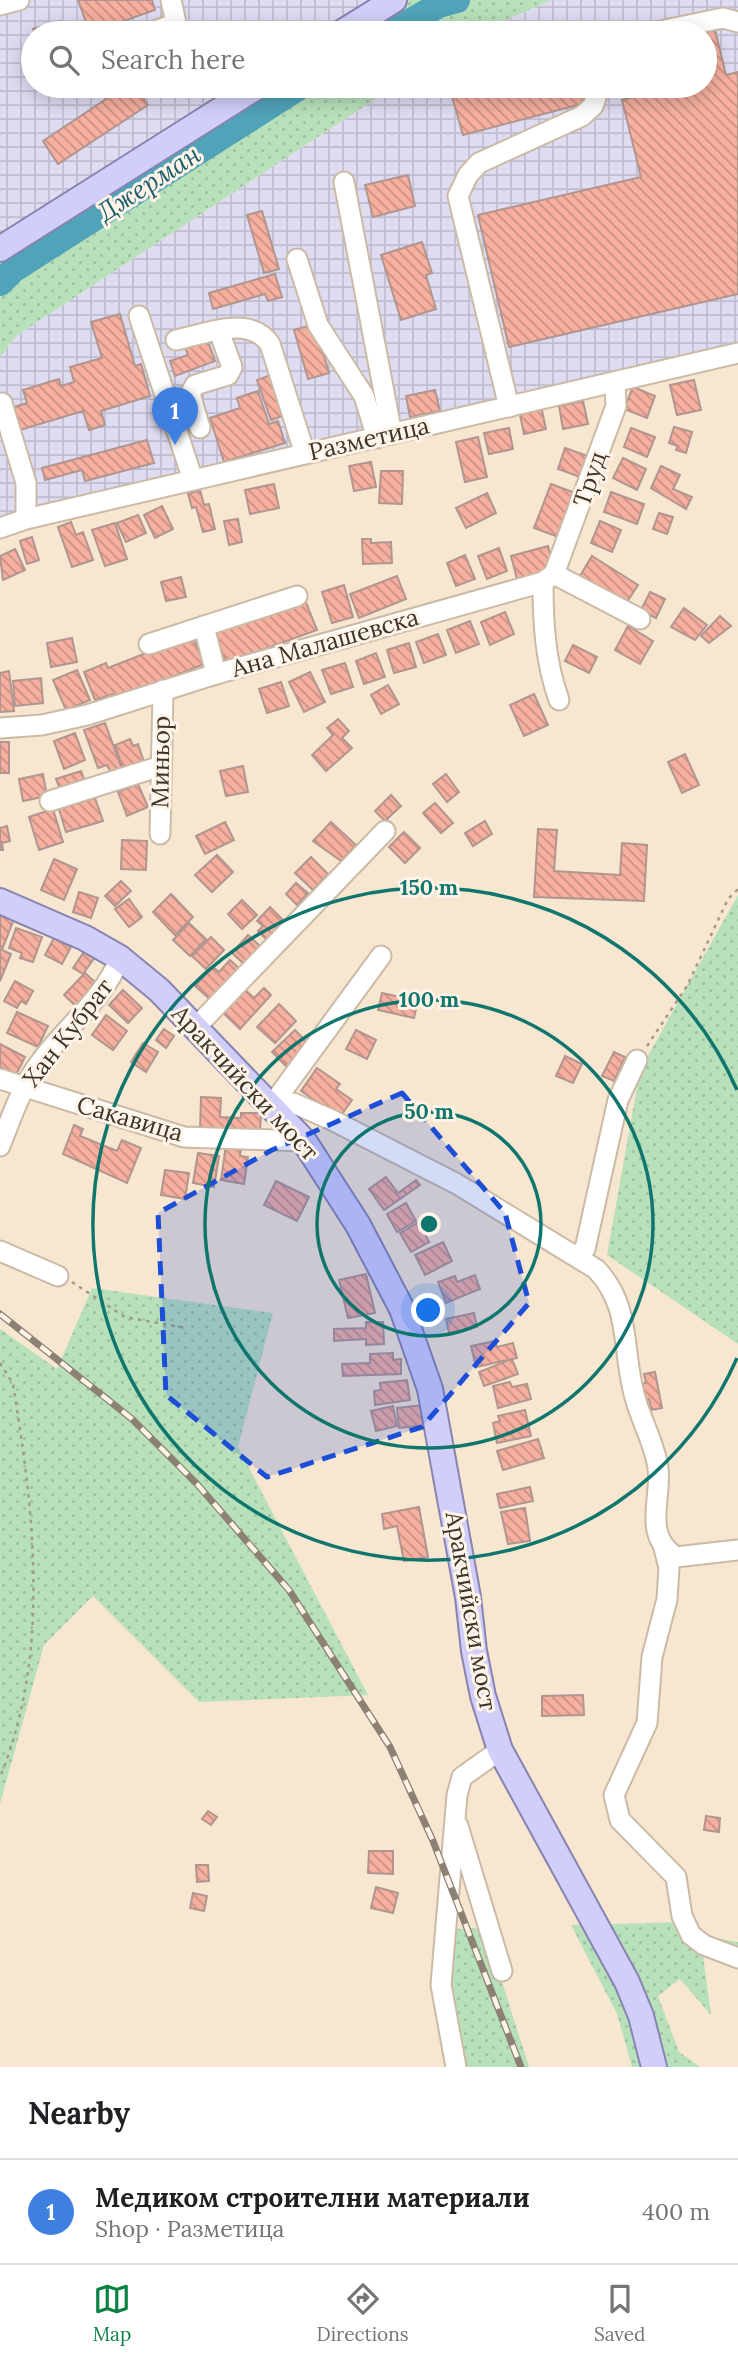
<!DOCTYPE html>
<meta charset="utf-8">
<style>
:root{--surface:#fff;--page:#f2f2f2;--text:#202124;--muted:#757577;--line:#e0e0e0;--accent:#0b8043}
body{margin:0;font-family:Lora,serif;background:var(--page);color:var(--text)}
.you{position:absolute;left:429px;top:1311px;width:24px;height:24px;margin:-18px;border:5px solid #fff;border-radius:50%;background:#1a73e8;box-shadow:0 0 0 10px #1a73e833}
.badge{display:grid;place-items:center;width:46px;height:46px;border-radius:50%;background:var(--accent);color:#fff;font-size:23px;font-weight:700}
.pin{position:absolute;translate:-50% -58px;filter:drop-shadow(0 2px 4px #0008)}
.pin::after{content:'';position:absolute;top:37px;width:24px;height:21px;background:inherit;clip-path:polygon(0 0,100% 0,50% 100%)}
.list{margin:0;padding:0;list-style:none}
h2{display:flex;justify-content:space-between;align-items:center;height:91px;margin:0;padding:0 28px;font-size:30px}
h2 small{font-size:23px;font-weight:400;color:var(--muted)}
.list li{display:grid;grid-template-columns:46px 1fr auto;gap:21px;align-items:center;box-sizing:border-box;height:105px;padding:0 28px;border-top:2px solid var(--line)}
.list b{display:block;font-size:26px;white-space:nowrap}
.list p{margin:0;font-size:23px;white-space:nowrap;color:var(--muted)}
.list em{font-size:23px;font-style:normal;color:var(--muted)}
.icon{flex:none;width:38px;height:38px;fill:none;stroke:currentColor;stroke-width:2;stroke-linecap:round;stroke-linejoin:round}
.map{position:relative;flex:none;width:738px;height:2067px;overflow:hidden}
.search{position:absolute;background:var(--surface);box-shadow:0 4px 18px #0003;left:21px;right:21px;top:21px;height:77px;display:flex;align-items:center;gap:18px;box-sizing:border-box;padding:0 24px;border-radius:38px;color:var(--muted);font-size:26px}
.sheet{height:196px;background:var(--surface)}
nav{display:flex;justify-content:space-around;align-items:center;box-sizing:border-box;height:98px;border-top:2px solid var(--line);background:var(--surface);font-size:19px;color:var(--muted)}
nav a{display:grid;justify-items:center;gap:4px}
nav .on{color:var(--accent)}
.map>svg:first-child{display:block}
.industrial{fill:url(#industrial-grid)}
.grass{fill:url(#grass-dots)}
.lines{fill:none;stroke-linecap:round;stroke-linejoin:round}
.river{stroke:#50a3b9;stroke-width:26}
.building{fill:url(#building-back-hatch);stroke:#b1958f;stroke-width:2}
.minor-casing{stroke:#cbbaa5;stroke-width:23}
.major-casing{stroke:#8884b0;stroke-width:28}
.path{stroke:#a59988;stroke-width:2.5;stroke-dasharray:3.5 5;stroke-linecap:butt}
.minor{stroke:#fff;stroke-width:19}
.major{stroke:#d1cefa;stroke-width:24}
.rail-casing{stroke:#8c8172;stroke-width:7}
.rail{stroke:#fff4e7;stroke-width:4.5;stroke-dasharray:13;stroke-linecap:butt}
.marked{fill:#1d4ed8;fill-opacity:0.2;stroke:#1d4ed8;stroke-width:5;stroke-dasharray:14 9;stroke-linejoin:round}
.ring{fill:none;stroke:#0f766e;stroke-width:3.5}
.labels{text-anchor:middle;stroke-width:6;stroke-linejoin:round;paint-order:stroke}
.street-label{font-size:24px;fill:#3b352c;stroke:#fff4e7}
.water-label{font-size:26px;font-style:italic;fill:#1c5f6f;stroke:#fff4e7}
.centre{fill:#0f766e;stroke:#fff4e7;stroke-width:3.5}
.ring-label{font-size:21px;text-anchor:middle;font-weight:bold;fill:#0f766e;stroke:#fff4e7;stroke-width:6;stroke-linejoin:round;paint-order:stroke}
</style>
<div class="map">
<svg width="738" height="2067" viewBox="0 0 738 2067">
<defs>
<pattern id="industrial-grid" width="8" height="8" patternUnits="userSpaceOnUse" patternTransform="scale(1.75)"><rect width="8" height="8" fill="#dfdcf2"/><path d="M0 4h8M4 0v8" fill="none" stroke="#c0bdd0"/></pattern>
<pattern id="grass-dots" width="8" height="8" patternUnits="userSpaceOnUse" patternTransform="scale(1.75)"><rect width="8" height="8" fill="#b8e1bb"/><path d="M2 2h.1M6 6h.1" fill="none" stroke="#9fc2a1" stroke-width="1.8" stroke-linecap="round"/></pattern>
<pattern id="building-back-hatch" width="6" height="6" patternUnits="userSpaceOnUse" patternTransform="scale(1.75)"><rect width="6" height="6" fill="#f7b0a0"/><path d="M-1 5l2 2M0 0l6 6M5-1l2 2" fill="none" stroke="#c99083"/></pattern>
</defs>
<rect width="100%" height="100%" fill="#f7e6d0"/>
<!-- industrial -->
<g class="industrial">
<polygon points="0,0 392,0 340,33 33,33 33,86 257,86 0,249"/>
<polygon points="552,0 738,0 738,353 0,528 0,357 16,336 395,86 705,86 705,33 476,33"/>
</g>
<!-- grass -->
<g class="grass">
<polygon points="392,0 552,0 476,33 340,33"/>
<polygon points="257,86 395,86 16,336 0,357 0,249"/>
<polygon points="738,895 738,1344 607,1255 640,1070"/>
<polygon points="92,1288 273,1313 238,1447 368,1695 199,1702 93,1596 44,1645 0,1804 0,1329 57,1369"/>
<polygon points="686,1922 692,1934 738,1942 738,1956 702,1948 711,2015 680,1979 658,1996 679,2052 700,2067 632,2067 617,2014 571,1925"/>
<polygon points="485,1928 529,2067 454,2067 446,1936 457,1932 456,1929"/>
</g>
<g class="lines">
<!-- river -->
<g class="river">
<polyline points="390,33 439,5 457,0"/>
<polyline points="0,283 13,270 301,86"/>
</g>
</g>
<!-- building -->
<g class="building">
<polygon points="78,0 152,0 155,10 90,33"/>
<polygon points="61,21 65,33 35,33 33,29"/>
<polygon points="573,24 575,33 539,33"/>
<polygon points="715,30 726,75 738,72 738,294 509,347 478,215 641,177 622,100 641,95 639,86 705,86 703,33"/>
<polygon points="97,86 135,86 148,105 58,164 43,141 106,99"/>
<polygon points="449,86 589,86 593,101 463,135"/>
<polygon points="408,175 415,206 373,217 365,185"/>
<polygon points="262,211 279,269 264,273 247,215"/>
<polygon points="422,242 432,273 426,275 436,309 401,320 381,255"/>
<polygon points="275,274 282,297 268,301 265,294 213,309 209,293"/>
<polygon points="120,314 135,366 141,364 150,396 101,411 105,425 89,430 83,411 20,430 14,407 27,403 23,390 59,379 61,386 74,382 70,367 102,358 91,322"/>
<polygon points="315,324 329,373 308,379 294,330"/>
<polygon points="206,336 215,361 175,376 170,361 188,355 184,344"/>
<polygon points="273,374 291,413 271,420 257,380"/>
<polygon points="694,380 701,410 677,415 670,385"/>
<polygon points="633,387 655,396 647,418 624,409"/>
<polygon points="435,390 440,411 410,417 406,396"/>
<polygon points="258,391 269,424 278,421 285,443 224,462 210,418 240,408 237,398"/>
<polygon points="583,401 588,424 563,429 559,406"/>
<polygon points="541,406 546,429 524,434 519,410"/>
<polygon points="674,427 692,432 686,453 676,450 678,446 669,443"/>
<polygon points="509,428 513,449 489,454 484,433"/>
<polygon points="631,428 655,437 647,457 624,447"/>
<polygon points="478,437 487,477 465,482 456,442"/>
<polygon points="147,440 154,463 85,481 82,470 45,480 42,468"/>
<polygon points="565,448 588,456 580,477 558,469"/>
<polygon points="623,458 646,469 637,490 613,478"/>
<polygon points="371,462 376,487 354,491 349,466"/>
<polygon points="661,466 680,475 673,489 692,497 686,509 651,488"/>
<polygon points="381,471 403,471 402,504 379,503"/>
<polygon points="274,484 279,508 250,514 245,490"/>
<polygon points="551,484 578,494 561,538 534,528"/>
<polygon points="200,490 204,505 209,504 215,529 203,532 196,507 192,508 188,494"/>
<polygon points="611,492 644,504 637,524 604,512"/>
<polygon points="487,493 496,513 466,528 456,508"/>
<polygon points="162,506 173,529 155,538 144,515"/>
<polygon points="659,513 673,517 667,534 653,529"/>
<polygon points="138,515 146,533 126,542 117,523"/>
<polygon points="238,519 242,542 229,545 224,521"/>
<polygon points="600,521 621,530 612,552 591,543"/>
<polygon points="71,522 76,535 83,532 93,560 72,567 58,527"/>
<polygon points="115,523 127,559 105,566 92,530"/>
<polygon points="32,537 39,560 27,564 20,541"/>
<polygon points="362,539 371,539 371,543 391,542 392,563 363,564"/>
<polygon points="548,546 554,569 517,579 511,556"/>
<polygon points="499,548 507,571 487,579 478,556"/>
<polygon points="15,549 25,570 3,580 0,556"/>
<polygon points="465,555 475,579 456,586 447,563"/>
<polygon points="592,556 638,585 625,605 580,576"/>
<polygon points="397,576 406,599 359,618 350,594"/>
<polygon points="181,577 186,597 166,601 161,582"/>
<polygon points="344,585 353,617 332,623 322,592"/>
<polygon points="650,592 665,599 656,618 641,610"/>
<polygon points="305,600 317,630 226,663 215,633"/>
<polygon points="684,608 707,625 695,640 671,627"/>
<polygon points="505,612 514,634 490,645 481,622"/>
<polygon points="720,616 731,626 709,643 701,636"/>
<polygon points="470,621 479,644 456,653 447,630"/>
<polygon points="628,626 653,641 640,664 615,650"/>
<polygon points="438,634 446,655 424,663 416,642"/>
<polygon points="192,635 204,664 116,700 113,694 95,700 84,672 106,663 108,668"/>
<polygon points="72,638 77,662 51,667 47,643"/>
<polygon points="409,643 416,667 394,673 387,650"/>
<polygon points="573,645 597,657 589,673 565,661"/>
<polygon points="376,653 385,677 364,684 356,661"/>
<polygon points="345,663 353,687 331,694 322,670"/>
<polygon points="77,670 90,700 66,710 53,680"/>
<polygon points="9,671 14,711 0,712 0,673"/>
<polygon points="310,672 325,702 304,712 289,682"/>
<polygon points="41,678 43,703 15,706 13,681"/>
<polygon points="281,682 289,706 267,713 259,689"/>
<polygon points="388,685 399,704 381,714 371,695"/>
<polygon points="534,694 548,725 524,736 510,705"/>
<polygon points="338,719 349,731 342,738 352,748 326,771 312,755 333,735 327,728"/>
<polygon points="105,723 122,769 111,773 107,765 98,768 84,730"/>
<polygon points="75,733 85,760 64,769 54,741"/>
<polygon points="130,739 133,746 138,744 144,762 123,769 115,745"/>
<rect x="0" y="742" width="9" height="31"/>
<polygon points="685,754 699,785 682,793 668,762"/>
<polygon points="243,766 248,792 226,796 220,771"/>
<polygon points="81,771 86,784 61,792 56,779"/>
<polygon points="43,774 47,796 23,801 19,779"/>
<polygon points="446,774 459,792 447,802 433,784"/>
<polygon points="138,784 148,807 127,816 118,792"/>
<polygon points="391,795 401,806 385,821 375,811"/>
<polygon points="95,798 103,821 66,832 59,809"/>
<polygon points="435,803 453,823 441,833 423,813"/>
<polygon points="53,809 63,842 39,850 29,817"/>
<polygon points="485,821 492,834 473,846 465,833"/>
<polygon points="225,822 234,840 205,854 196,836"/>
<polygon points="331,822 356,845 341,861 313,841"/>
<polygon points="7,826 10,841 2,843 3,850 0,850 0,828"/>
<polygon points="538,829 557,830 554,871 620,875 622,843 647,845 644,901 534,897"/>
<polygon points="404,832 420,848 405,863 389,847"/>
<polygon points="122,840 147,841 146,870 121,869"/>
<polygon points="217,855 233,872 212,892 195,875"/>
<polygon points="311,857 328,874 313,890 295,873"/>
<polygon points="54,859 77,869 64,900 41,890"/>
<polygon points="121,881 131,891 115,906 105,896"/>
<polygon points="296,883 308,893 297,905 286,894"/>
<polygon points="79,892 98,898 91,918 73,912"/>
<polygon points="171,894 193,917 175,935 153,912"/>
<polygon points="129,899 142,917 129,927 115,909"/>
<polygon points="242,900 257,915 242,929 228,914"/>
<polygon points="270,907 285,922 268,941 258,931 263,926 257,921"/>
<polygon points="0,913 14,919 2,950 11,954 0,981"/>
<polygon points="189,923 206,939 190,956 173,940"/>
<polygon points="16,928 42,937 33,962 20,958 22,953 9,948"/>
<polygon points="248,935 260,946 244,964 232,953"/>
<polygon points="211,937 224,950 206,969 192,956"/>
<polygon points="54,938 71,947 62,964 45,955"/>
<polygon points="88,946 98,953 83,974 73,968"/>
<polygon points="230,960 241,970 212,1001 195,986 213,967 219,972"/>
<polygon points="85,973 97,984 84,997 88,1001 80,1010 64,995"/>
<polygon points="15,981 33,991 26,1004 21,1001 17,1008 4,1001"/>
<polygon points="242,987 254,998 264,988 271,995 240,1029 220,1010"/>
<polygon points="123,990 142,1008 128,1023 109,1005"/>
<polygon points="382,993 418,1001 414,1018 378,1010"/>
<polygon points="279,1004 296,1021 275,1043 257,1027"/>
<polygon points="17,1012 48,1026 38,1047 7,1033"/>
<polygon points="106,1015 127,1031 113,1050 92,1035"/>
<polygon points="164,1029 174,1036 166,1048 156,1040"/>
<polygon points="295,1030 312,1048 289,1069 272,1052"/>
<polygon points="356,1030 376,1040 367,1059 346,1049"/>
<polygon points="143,1043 158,1052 146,1072 131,1062"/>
<polygon points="0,1044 25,1057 16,1075 0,1067"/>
<polygon points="614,1052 625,1057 614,1081 602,1076"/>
<polygon points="565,1056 582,1064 573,1083 556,1076"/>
<polygon points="317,1068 340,1084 336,1089 352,1100 340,1117 301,1091"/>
<polygon points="201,1097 221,1098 220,1117 241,1118 241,1113 261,1113 260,1131 200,1130"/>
<polygon points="74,1125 83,1129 80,1136 117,1151 122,1140 141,1148 127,1183 63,1154"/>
<polygon points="226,1145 241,1147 240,1156 248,1157 244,1184 221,1180"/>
<polygon points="198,1153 219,1156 214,1187 193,1183"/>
<polygon points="165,1170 189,1173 185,1199 161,1195"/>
<polygon points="386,1177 398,1193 416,1180 420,1185 384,1210 369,1189"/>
<polygon points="276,1181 309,1197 297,1221 264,1205"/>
<polygon points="406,1203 416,1221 397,1232 387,1214"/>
<polygon points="419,1222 429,1242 411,1252 400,1233"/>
<polygon points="443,1242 452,1261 425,1275 415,1255"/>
<polygon points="366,1274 375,1313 348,1318 339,1280"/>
<polygon points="475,1275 480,1289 446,1303 438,1282 455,1276 457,1282"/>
<polygon points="474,1313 477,1327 449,1333 446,1319"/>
<polygon points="366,1322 383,1322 384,1344 366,1345 366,1339 334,1341 334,1329 366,1328"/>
<polygon points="495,1341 497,1347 513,1343 517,1358 476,1367 471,1346"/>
<polygon points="393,1353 393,1360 401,1359 401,1374 343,1376 342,1364 370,1363 370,1354"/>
<polygon points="512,1359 518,1374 484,1386 479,1372"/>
<polygon points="655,1372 662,1408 651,1410 649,1399 644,1400 641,1384 646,1383 644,1374"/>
<polygon points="407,1380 410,1400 375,1405 374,1391 381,1390 380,1383"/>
<polygon points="510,1382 512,1387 527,1384 531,1399 498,1408 493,1386"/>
<polygon points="424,1405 427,1425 399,1428 397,1408"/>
<polygon points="393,1406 397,1426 376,1431 371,1411"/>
<polygon points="525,1410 531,1436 497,1443 493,1423 500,1421 498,1416"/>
<polygon points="538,1439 544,1458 503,1470 497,1451"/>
<polygon points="530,1487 533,1501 500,1508 497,1494"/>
<polygon points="419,1507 428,1557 404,1561 397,1526 384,1529 382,1514"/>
<polygon points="525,1508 530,1541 508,1544 501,1512"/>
<polygon points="583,1695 584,1715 542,1716 542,1696"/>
<polygon points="208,1811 217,1817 211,1825 202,1819"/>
<polygon points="706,1816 720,1818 719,1832 704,1830"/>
<polygon points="369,1851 393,1851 393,1874 368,1873"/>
<polygon points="196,1865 208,1865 209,1881 197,1882"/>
<polygon points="376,1887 398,1893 393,1913 371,1908"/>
<polygon points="193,1893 207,1896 204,1911 190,1908"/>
</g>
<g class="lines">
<!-- minor casing -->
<g class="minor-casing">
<g id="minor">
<polyline points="0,5 19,0"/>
<polyline points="150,33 176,23 171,0"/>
<polyline points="650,33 723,18 738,22"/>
<polyline points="344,182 392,434"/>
<polyline points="297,259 318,325 364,396 377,438"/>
<polyline points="139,316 193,480"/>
<path d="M176,340C206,334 249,314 270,344L305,454"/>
<polyline points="2,403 26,483 26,519"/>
<polyline points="509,407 458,196 468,175 479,163 582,116 593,106 600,86"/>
<polyline points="200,428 190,394 195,385 228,375 232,367 219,331"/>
<polyline points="0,528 26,519 738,353"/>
<polyline points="554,574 616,406 615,382"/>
<path d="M543,582C543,623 545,661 559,700"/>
<polyline points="204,626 216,674"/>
<polyline points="149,644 297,596"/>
<polyline points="0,728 42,725 87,715 216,674 543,582 554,574 640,619"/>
<polyline points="50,801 161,766"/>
<polyline points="160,834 163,690"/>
<path d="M381,956L272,1105L293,1103L332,1120L457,1184L596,1269C633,1307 621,1354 636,1401C642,1422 655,1445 658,1468C662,1500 642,1534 676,1557L738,1550"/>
<polyline points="196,1027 385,831"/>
<polyline points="0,1079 184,1137 304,1141"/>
<path d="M0,1146C11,1118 21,1088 39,1064C65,1027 103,1001 120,958"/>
<polyline points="0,1251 58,1276"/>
<polyline points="576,1256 585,1249 618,1100 637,1060"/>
<polyline points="664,1548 669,1568 667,1599 652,1657 647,1723 614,1795 620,1820 676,1877 682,1916 691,1935 704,1945 738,1958"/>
<polyline points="458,1826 502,1971"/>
<polyline points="456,2067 441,1985 457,1795 462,1777 500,1750"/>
</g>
</g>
<!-- major casing -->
<g class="major-casing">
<g id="major">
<polyline points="341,33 394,0"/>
<polyline points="0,249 258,86"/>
<polyline points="0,901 85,938 120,958 159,990 304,1141 358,1225 402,1309 430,1389 468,1597 474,1651 483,1696 500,1750 627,1982 641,2016 654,2067"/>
</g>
</g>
<!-- path -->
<g class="path">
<polyline points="647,1046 687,986 728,899 738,889"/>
<polyline points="72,1282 125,1317 186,1328"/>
<path d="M0,1363L13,1384C34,1513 51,1653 0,1777"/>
</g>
<!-- minor -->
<use href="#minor" class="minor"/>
<!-- major -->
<use href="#major" class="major"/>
<!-- rail casing -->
<g class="rail-casing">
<polyline id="rail" points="0,1314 132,1419 197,1484 289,1590 390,1747 433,1841 521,2067"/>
</g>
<!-- rail -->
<use href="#rail" class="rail"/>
</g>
<!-- marked area -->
<path class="marked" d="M402,1093L505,1213L529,1303L422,1427L267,1477L166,1395L158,1213L272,1150Z"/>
<!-- distance rings -->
<g class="ring">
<circle cx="429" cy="1224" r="112"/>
<circle cx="429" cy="1224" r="224"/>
<path d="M737 1358A336 336 0 1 1 737 1090"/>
</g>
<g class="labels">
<!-- street labels -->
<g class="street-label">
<text transform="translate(369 439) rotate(-13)" y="8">Разметица</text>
<text transform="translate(590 479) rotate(-71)" y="8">Труд</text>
<text transform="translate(325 643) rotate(-16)" y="8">Ана Малашевска</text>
<text transform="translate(161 762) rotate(-89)" y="8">Миньор</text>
<text transform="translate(68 1033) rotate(-52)" y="8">Хан Кубрат</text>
<text transform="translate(245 1083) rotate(47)" y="8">Аракчийски мост</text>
<text transform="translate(130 1119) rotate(16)" y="8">Сакавица</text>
<text transform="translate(471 1611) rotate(80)" y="8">Аракчийски мост</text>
</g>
<!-- water labels -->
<g class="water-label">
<text transform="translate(149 183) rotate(-33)" y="9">Джерман</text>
</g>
</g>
<circle cx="429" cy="1224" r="10" class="centre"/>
<g class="ring-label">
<text x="429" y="895">150 m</text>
<text x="429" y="1007">100 m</text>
<text x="429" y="1119">50 m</text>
</g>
</svg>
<div class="you"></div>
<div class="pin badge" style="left:175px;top:445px;background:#3f7fe0">1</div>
<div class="search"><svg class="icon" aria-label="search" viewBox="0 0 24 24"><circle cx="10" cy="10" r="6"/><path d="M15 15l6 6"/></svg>Search here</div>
</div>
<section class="sheet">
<h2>Nearby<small></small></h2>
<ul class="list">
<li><span class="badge" style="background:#3f7fe0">1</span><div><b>Медиком строителни материали</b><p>Shop · Разметица</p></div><em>400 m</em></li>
</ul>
</section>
<nav>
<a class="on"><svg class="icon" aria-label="map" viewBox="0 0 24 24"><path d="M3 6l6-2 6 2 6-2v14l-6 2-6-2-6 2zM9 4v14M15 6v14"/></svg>Map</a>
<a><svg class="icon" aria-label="directions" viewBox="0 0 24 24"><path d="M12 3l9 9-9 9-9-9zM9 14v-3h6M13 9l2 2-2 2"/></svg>Directions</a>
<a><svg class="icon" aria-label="saved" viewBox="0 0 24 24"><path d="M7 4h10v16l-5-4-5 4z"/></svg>Saved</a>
</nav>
